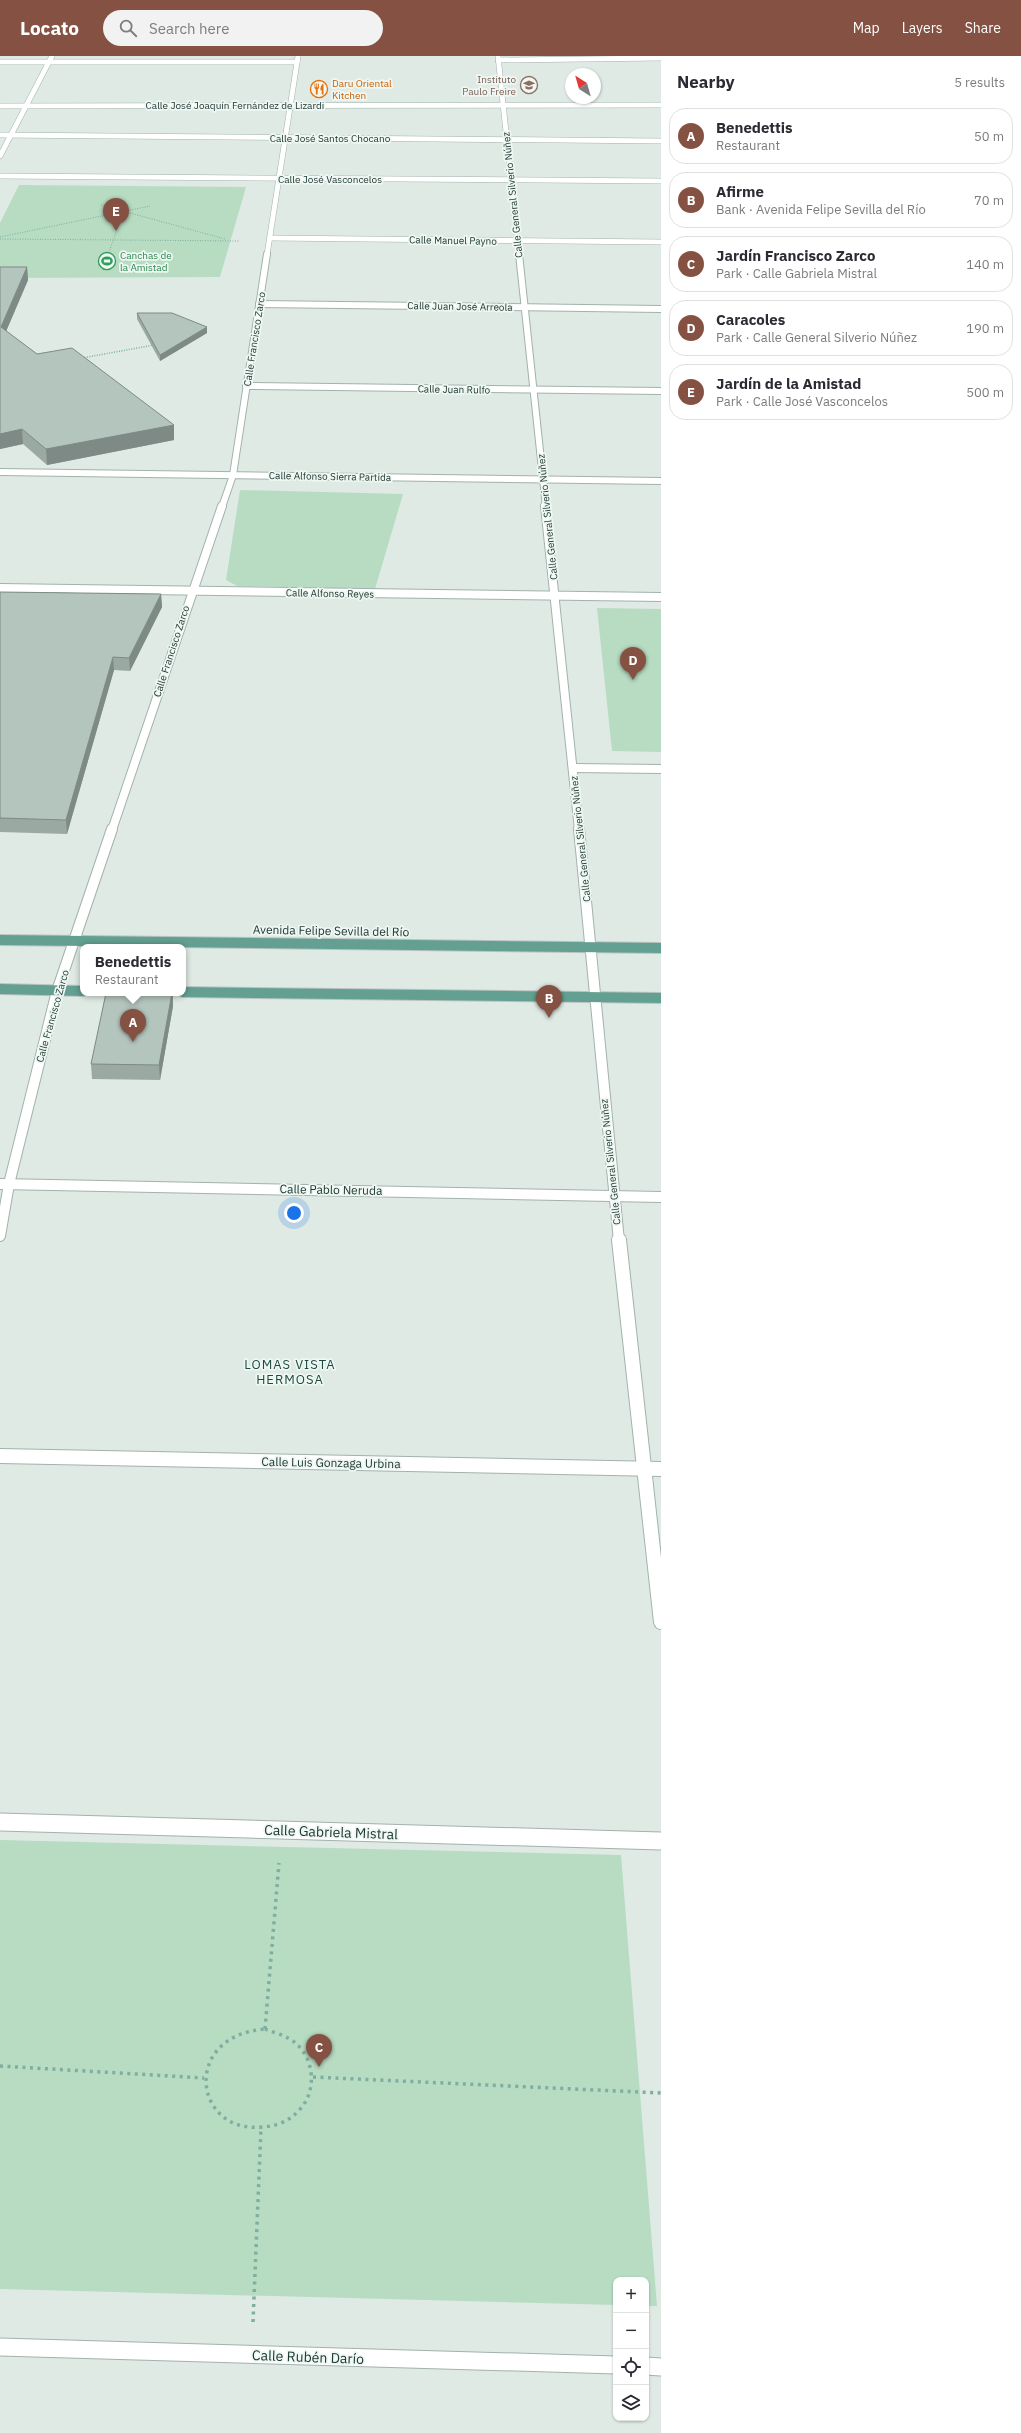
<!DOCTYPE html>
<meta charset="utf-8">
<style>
:root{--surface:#fff;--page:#f2f2f3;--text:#2b2b33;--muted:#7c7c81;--line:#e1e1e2;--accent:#845142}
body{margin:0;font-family:"IBM Plex Sans",sans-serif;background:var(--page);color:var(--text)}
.controls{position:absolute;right:12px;bottom:12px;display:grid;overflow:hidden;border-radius:8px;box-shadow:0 1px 3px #0004}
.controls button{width:36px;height:36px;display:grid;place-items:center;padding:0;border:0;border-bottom:1px solid var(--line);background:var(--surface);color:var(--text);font:20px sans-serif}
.compass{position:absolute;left:565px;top:12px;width:36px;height:36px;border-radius:50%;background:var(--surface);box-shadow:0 1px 3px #0004;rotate:323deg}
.you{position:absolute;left:294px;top:1157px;width:14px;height:14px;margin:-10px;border:3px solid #fff;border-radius:50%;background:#1a73e8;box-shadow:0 0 0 6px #1a73e833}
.badge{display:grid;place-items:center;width:26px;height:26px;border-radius:50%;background:var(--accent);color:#fff;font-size:13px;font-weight:700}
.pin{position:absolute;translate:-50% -33px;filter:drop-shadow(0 1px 2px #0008)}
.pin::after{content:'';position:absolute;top:21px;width:14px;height:12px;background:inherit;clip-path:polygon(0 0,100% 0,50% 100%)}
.popup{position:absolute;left:80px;top:888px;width:106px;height:52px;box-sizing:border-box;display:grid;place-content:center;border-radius:8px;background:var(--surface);filter:drop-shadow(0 1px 3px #0005);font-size:13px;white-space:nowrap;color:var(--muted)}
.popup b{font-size:15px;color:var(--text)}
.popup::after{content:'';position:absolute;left:50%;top:100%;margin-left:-8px;border:8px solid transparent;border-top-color:var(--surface)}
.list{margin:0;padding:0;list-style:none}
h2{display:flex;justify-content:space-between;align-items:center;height:52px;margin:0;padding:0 16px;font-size:17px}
h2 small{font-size:13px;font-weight:400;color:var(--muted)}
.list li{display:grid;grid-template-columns:26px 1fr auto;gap:12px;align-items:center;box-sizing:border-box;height:56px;margin:0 8px 8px;padding:0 8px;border:1px solid var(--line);border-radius:16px}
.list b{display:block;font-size:15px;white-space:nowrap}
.list p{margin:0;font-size:13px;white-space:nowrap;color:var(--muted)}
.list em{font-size:13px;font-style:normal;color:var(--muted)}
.icon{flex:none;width:22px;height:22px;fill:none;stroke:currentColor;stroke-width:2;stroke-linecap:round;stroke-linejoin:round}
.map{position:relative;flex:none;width:661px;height:2377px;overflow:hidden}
header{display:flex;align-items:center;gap:24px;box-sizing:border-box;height:56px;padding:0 20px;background:var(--accent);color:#fff}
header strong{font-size:19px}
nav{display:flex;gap:22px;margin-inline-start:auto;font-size:14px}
.search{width:280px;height:36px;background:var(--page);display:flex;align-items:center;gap:10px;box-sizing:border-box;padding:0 14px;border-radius:22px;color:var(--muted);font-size:15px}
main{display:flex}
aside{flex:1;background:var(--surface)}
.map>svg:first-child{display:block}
.green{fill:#b7dcc2}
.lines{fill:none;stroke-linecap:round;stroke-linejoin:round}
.street-far5-casing{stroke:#a2b2ac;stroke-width:6}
.street-far4-casing{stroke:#a2b2ac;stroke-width:8}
.street-far3-casing{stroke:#a2b2ac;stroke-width:10}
.street-far2-casing{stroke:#a2b2ac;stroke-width:12}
.street-far1-casing{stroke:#a2b2ac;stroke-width:16}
.street-casing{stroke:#a2b2ac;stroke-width:19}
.primary-casing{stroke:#bcc4c2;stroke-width:12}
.path-far2{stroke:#7faea0;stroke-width:1;stroke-dasharray:1 1.5;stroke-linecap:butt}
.path-far1{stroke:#7faea0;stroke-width:1.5;stroke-dasharray:1 1.5;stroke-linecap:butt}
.path{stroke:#7faea0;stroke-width:3.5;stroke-dasharray:3 4.5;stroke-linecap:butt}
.street-far5{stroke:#fff;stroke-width:5}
.street-far4{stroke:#fff;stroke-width:6}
.street-far3{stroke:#fff;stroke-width:8}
.street-far2{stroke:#fff;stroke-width:10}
.street-far1{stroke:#fff;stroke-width:14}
.street{stroke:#fff;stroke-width:17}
.primary{stroke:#63a092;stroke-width:10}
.wall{fill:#9ba9a3}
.shaded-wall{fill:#7e8a85}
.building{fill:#b4c5be;stroke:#7e8a85}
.labels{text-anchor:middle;stroke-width:3.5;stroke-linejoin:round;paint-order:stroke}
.far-education-label{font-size:10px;fill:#785e54;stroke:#eff7f3;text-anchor:end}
.far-food-label{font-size:10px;fill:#c56008;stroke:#eff7f3;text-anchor:start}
.far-street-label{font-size:10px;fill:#203a34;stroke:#eff7f3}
.far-leisure-label{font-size:10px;fill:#27864d;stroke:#eff7f3;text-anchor:start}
.street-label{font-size:12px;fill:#203a34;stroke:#eff7f3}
.neighbourhood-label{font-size:13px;letter-spacing:1px;fill:#1c4c41;stroke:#eff7f3}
.near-street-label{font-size:14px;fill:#203a34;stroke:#eff7f3}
</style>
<header>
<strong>Locato</strong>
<div class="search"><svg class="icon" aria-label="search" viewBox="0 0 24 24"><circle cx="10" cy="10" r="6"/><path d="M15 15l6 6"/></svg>Search here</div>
<nav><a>Map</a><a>Layers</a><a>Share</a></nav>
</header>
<main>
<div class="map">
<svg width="661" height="2377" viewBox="0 0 661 2377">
<rect width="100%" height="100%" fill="#dfeae5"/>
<!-- green -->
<g class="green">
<polygon points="19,129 246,131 220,221 0,222 0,167"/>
<polygon points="240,434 403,438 375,533 237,530 226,524"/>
<polygon points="597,552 661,553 661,696 612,695"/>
<polygon points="0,1784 621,1799 657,2250 646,2250 646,2224 616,2224 616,2249 0,2233"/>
</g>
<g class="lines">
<!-- street-far5 casing -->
<g class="street-far5-casing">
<g id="street-far5">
<polyline points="498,0 519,199"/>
<polyline points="498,4 661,2"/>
<polyline points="0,6 297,6"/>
<polyline points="0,50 661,49"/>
<polyline points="0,79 661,85"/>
<polyline points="0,100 52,0"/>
<polyline points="0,120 661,125"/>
<polyline points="270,182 661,186"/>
<polyline points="267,199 298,0"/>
</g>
</g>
<!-- street-far4 casing -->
<g class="street-far4-casing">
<g id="street-far4">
<polyline points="519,198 546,451"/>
<polyline points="259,248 661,253"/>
<polyline points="246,330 661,335"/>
<polyline points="0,416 661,425"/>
<polyline points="222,451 233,419 267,198"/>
</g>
</g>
<!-- street-far3 casing -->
<g class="street-far3-casing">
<g id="street-far3">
<polyline points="545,450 579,774"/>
<polyline points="0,532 661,541"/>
<polyline points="573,712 661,713"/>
<polyline points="112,774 222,450"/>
</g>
</g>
<!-- street-far2 casing -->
<g class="street-far2-casing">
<g id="street-far2">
<polyline points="579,773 619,1185"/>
<polyline points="0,1128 661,1141"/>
<polyline points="0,1180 9,1128 57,935 112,773"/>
</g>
</g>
<!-- street-far1 casing -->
<g class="street-far1-casing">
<g id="street-far1">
<polyline points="619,1184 661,1566"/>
<polyline points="0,1400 661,1413"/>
</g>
</g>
<!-- street casing -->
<g class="street-casing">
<g id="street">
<polyline points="0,1766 661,1785"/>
<polyline points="0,2291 616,2309"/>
<polyline points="646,2310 661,2311"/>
</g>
</g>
<!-- primary casing -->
<g class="primary-casing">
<g id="primary">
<polyline points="0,884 661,892"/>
<polyline points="0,933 83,935"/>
<polyline points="183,936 661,942"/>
</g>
</g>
<!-- path-far2 -->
<g class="path-far2">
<polyline points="101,149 225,183"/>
<polyline points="0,181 150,150"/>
<polyline points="0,183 239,185"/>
<polyline points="108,199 126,148"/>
</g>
<!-- path-far1 -->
<g class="path-far1">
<polyline points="103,214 108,198"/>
<polyline points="82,302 154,289"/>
</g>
<!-- path -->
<g class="path">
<path d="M265,1973C272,1976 281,1978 288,1982C313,1995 319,2031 301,2052C290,2065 278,2070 262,2071C194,2078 180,1980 265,1973Z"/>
<polyline points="265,1973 279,1807"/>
<polyline points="0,2010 204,2022"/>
<polyline points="313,2021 661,2037"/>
<polyline points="253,2266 261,2072"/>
</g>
<!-- street-far5 -->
<use href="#street-far5" class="street-far5"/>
<!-- street-far4 -->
<use href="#street-far4" class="street-far4"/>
<!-- street-far3 -->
<use href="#street-far3" class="street-far3"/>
<!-- street-far2 -->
<use href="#street-far2" class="street-far2"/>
<!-- street-far1 -->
<use href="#street-far1" class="street-far1"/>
<!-- street -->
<use href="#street" class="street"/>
<!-- primary -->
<use href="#primary" class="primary"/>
</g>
<!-- wall -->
<g class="wall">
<polygon points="0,211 27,211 28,224 6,275 37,298 174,369 174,384 47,409 23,388 0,393"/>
<polygon points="137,257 207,271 207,277 160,305 137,263"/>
<polygon points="0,536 161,538 162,551 130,615 114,614 67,778 0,776"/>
<polygon points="106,937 173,937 173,950 160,1024 92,1023 91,1008"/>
</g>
<!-- shaded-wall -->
<g class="shaded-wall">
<polygon points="27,211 28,224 2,285 1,271"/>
<polygon points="207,271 207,277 160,305 160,299"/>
<polygon points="174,369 174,384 47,409 46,393"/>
<polygon points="22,373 23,388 0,393 0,378"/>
<polygon points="161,538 162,551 130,615 129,602"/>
<polygon points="113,601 114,614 67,778 66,764"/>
<polygon points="172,937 173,950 160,1024 159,1009"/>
</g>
<!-- building -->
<g class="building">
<polygon points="0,211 27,211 1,271 37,298 72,292 174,369 46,393 22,373 0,378"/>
<polygon points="137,257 172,257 207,271 160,299"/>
<polygon points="0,536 161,538 129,602 113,601 66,764 0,762"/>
<polygon points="106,937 172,937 159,1009 91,1008"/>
</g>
<!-- icons -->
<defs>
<g id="school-ring" transform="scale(0.9)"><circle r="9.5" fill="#eff7f3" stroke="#8d6e63" stroke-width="1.5"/><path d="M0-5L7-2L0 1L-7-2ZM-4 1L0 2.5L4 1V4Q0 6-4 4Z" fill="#8d6e63"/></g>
<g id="restaurant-ring" transform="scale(0.9)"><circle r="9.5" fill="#eff7f3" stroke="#e8710a" stroke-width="1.5"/><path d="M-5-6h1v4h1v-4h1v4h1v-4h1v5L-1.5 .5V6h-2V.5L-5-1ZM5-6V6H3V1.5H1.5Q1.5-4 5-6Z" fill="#e8710a"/></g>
<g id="stadium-ring" transform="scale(0.9)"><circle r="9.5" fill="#eff7f3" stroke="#2e9e5b" stroke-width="1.5"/><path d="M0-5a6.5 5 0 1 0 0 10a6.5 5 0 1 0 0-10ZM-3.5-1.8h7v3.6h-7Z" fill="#2e9e5b"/></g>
</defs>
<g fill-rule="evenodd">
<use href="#school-ring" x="529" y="29"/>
<use href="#restaurant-ring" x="319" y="33"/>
<use href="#stadium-ring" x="107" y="205"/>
</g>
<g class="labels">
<!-- far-education labels -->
<g class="far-education-label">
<text x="516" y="27">Instituto<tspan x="516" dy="12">Paulo Freire</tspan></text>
</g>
<!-- far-food labels -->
<g class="far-food-label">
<text x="332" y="31">Daru Oriental<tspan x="332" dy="12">Kitchen</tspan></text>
</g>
<!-- far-street labels -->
<g class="far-street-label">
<text x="235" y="53">Calle José Joaquín Fernández de Lizardi</text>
<text x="330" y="86">Calle José Santos Chocano</text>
<text x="330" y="127">Calle José Vasconcelos</text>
<text transform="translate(512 139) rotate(-96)" y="4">Calle General Silverio Núñez</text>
<text transform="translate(453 184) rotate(1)" y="4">Calle Manuel Payno</text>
<text transform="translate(460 250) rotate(1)" y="4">Calle Juan José Arreola</text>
<text transform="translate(254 283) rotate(-81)" y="4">Calle Francisco Zarco</text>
<text transform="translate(454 333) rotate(1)" y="4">Calle Juan Rulfo</text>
<text transform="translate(330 420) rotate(1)" y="4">Calle Alfonso Sierra Partida</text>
<text transform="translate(547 461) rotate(-96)" y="4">Calle General Silverio Núñez</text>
<text transform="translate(330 537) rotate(1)" y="4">Calle Alfonso Reyes</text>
<text transform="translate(171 595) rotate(-72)" y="4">Calle Francisco Zarco</text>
<text transform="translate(580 783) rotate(-96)" y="4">Calle General Silverio Núñez</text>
<text transform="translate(52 960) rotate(-74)" y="4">Calle Francisco Zarco</text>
<text transform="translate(610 1106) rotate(-96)" y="4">Calle General Silverio Núñez</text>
</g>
<!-- far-leisure labels -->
<g class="far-leisure-label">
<text x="120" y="203">Canchas de<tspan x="120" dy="12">la Amistad</tspan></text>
</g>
<!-- street labels -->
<g class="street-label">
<text transform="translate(331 875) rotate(1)" y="4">Avenida Felipe Sevilla del Río</text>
<text transform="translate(331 1134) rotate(1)" y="4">Calle Pablo Neruda</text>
<text transform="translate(331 1407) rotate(1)" y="4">Calle Luis Gonzaga Urbina</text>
</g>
<!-- neighbourhood labels -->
<g class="neighbourhood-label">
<text x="290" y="1313">LOMAS VISTA<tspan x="290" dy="15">HERMOSA</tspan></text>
</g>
<!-- near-street labels -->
<g class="near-street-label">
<text transform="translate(331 1776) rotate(2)" y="5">Calle Gabriela Mistral</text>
<text transform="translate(308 2301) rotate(2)" y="5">Calle Rubén Darío</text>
</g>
</g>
</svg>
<div class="controls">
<button>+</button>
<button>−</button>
<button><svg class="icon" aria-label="locate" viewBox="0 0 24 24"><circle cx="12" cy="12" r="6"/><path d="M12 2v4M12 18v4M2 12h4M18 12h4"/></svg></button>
<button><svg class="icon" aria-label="layers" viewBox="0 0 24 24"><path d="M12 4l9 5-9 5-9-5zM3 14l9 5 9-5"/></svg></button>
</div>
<svg class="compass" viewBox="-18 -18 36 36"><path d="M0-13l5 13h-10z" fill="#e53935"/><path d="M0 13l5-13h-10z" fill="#7c7c81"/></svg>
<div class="you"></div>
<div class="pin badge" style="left:133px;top:986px">A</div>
<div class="popup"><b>Benedettis</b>Restaurant</div>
<div class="pin badge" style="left:549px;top:962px">B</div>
<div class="pin badge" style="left:319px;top:2011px">C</div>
<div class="pin badge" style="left:633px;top:624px">D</div>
<div class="pin badge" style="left:116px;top:175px">E</div>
</div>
<aside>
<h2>Nearby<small>5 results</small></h2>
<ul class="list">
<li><span class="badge">A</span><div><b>Benedettis</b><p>Restaurant</p></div><em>50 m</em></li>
<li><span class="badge">B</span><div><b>Afirme</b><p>Bank · Avenida Felipe Sevilla del Río</p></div><em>70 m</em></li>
<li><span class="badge">C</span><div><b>Jardín Francisco Zarco</b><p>Park · Calle Gabriela Mistral</p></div><em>140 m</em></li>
<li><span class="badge">D</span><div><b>Caracoles</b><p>Park · Calle General Silverio Núñez</p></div><em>190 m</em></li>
<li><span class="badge">E</span><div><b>Jardín de la Amistad</b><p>Park · Calle José Vasconcelos</p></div><em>500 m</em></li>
</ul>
</aside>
</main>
